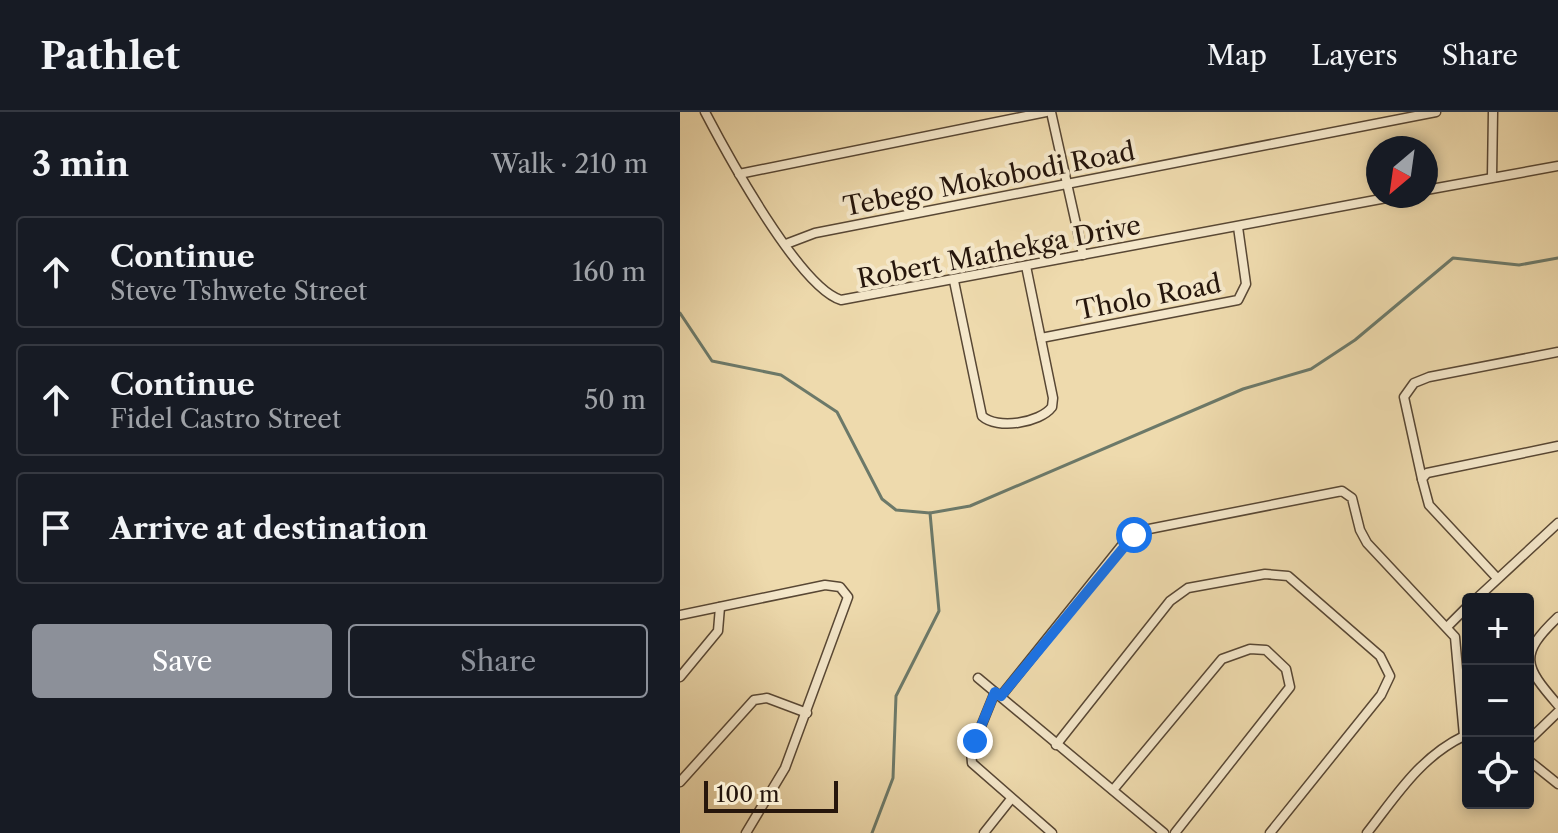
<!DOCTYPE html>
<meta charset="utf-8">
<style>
:root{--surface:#171b24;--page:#20242c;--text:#f1f3f6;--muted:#9ea1a6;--line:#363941;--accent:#8c9099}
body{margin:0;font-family:"Libre Caslon Text",serif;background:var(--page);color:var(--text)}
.controls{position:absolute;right:24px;bottom:24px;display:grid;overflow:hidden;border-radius:8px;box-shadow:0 4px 12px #0003}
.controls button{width:72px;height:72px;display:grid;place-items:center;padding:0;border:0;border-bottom:2px solid var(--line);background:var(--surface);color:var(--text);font:40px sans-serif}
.compass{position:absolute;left:686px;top:24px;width:72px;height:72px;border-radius:50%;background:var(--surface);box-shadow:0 4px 12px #0003;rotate:209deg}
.scale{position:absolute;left:24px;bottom:20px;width:134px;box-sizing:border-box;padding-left:8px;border:4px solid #26160c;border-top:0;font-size:22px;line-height:28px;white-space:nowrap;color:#26160c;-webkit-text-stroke:6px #f4e7ca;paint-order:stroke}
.stop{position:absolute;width:24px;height:24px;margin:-18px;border:6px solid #1a73e8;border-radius:50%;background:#fff}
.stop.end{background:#1a73e8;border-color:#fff;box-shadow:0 2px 8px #0008}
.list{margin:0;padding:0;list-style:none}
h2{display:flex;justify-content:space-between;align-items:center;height:104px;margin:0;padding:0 32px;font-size:34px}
h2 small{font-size:26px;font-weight:400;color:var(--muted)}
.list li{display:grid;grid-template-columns:52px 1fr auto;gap:24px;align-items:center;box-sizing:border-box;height:112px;margin:0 16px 16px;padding:0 16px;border:2px solid var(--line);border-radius:8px}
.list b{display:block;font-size:30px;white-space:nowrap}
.list p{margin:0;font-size:26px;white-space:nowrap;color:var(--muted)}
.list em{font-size:26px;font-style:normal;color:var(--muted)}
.actions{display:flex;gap:16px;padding:24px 32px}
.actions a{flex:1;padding:18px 0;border:2px solid var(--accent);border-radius:8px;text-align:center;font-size:28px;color:var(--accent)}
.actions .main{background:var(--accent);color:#fff}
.icon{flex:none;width:44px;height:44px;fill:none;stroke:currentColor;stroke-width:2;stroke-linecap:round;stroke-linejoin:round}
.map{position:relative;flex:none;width:878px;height:721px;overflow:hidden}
header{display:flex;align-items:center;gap:48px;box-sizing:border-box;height:112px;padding:0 40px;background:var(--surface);border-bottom:2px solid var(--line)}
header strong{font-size:38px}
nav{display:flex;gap:44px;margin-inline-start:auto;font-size:28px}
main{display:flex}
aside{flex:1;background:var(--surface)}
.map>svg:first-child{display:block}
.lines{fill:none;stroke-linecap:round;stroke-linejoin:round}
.stream{stroke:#6c7969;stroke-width:3}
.street-casing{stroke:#584734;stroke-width:11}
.street{stroke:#f4e7ca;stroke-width:8}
.route{stroke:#1a73e8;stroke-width:10}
.labels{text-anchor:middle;stroke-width:8;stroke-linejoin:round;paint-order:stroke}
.street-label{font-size:26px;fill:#26160c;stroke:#f4e7ca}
</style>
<header>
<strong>Pathlet</strong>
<nav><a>Map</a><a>Layers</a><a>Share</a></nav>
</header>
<main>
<aside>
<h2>3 min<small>Walk · 210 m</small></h2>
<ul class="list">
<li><svg class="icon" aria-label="ahead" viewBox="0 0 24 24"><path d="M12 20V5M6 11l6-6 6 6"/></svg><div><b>Continue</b><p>Steve Tshwete Street</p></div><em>160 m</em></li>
<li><svg class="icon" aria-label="ahead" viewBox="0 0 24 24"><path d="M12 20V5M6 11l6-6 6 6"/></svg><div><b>Continue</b><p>Fidel Castro Street</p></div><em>50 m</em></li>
<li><svg class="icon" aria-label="arrive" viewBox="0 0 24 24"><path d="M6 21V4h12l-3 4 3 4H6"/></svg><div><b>Arrive at destination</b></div></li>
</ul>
<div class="actions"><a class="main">Save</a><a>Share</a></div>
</aside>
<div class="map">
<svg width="878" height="721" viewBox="0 0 878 721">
<rect width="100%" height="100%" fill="#eedaad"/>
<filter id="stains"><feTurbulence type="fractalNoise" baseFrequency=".0025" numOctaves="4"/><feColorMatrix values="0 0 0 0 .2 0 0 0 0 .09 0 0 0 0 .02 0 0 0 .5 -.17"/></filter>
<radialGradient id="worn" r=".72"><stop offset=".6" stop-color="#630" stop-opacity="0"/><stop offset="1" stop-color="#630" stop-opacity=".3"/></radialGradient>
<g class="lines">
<!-- stream -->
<g class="stream">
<polyline points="0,201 32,249 101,263 157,300 202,387 216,398 250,401 259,499 216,584 213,666 192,721"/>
<polyline points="250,401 290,394 563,277 631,257 675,228 773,146 839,153 878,146"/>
</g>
<!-- street casing -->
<g class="street-casing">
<g id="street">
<path d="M25,0C47,42 119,175 161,188L717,84"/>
<polyline points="371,0 403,143"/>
<polyline points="59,62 366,0"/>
<polyline points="812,65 813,0"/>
<polyline points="746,78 878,54"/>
<polyline points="106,132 135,121 756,0"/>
<path d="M274,169L302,304C317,318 360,311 372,295L373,286L346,154"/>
<polyline points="361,226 558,188 566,172 558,115"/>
<polyline points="742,367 724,285 734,271 749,265 878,240"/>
<polyline points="817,466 749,393 742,367 747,361 878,334"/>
<polyline points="796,487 878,411"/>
<polyline points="0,503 145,473 160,475 168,485 105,656 66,721"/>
<path d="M878,505C838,543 844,554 878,593"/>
<polyline points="768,514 788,494"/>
<polyline points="0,565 38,519 40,495"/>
<polyline points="298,566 484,721"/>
<polyline points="315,580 291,639 292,651 372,721"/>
<polyline points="321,584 443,432 459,419 662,379 672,386 680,418 687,431 775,525 784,624"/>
<polyline points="848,629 878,600"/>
<polyline points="376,633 490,489 508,476 585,462 608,464 700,544 710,564 701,583 590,721"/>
<polyline points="848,648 878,672"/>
<polyline points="0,670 74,588 87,586 127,601"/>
<polyline points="433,678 542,547 570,537 586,538 606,557 610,575 495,721"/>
<polyline points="304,721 331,687"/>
<path d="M687,721C716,684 740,645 784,624"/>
</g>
</g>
<!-- street -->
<use href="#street" class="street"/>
</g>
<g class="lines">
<!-- route -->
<polyline class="route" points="295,629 315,580 321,584 454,423"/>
</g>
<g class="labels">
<!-- street labels -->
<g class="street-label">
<text transform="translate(309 67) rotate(-11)" y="9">Tebego Mokobodi Road</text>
<text transform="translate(319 140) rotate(-11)" y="9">Robert Mathekga Drive</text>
<text transform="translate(469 185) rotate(-11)" y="9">Tholo Road</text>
</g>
</g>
<rect width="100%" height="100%" filter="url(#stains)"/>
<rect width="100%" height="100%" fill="url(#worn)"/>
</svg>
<div class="controls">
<button>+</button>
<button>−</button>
<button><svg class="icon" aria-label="locate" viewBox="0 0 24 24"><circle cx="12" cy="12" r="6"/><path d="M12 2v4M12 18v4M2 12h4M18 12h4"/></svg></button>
</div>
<svg class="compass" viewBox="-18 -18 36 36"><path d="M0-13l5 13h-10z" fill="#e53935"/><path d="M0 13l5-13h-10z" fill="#9ea1a6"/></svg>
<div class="scale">100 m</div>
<div class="stop" style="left:454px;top:423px"></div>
<div class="stop end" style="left:295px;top:629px"></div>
</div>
</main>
